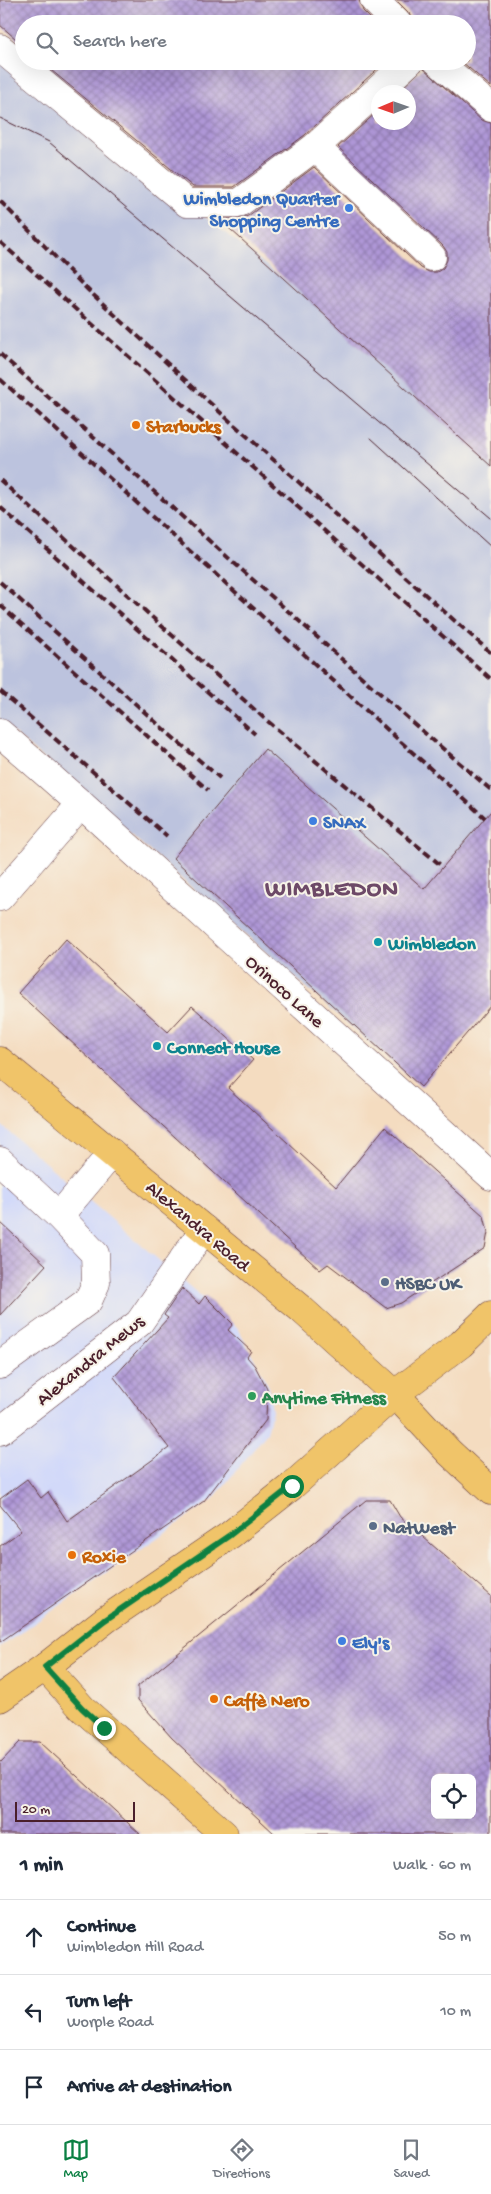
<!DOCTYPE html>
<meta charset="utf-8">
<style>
:root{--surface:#fff;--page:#f2f2f3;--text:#1f2937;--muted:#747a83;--line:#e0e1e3;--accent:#0b8043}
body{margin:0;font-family:"Gochi Hand",sans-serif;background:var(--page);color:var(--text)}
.controls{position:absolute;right:15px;bottom:15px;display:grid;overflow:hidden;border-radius:8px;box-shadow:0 5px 20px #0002}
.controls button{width:45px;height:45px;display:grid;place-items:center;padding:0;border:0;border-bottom:1px solid var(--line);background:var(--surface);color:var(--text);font:25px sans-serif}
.compass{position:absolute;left:371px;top:85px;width:45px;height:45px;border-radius:50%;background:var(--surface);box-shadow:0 5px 20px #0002;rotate:268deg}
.scale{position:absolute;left:15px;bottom:12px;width:120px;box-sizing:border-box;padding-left:5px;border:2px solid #4a1f2b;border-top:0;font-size:14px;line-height:18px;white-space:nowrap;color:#4a1f2b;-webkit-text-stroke:4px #f7f3e8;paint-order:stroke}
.stop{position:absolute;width:15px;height:15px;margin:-11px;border:4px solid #0b8043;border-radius:50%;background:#fff}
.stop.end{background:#0b8043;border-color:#fff;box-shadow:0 1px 5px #0008}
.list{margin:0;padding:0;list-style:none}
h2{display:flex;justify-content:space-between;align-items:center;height:65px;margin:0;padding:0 20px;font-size:21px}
h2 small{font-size:16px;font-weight:400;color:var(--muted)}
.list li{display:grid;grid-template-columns:32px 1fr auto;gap:15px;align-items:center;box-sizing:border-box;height:75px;padding:0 20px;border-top:1px solid var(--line)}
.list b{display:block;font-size:19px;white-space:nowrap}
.list p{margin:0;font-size:16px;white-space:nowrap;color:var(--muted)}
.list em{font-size:16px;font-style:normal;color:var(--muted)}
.icon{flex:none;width:28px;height:28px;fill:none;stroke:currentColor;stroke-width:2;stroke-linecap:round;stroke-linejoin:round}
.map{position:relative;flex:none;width:491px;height:1834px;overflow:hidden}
.search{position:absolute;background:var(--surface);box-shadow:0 5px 20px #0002;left:15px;right:15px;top:15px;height:55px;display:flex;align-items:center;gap:12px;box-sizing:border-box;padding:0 18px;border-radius:28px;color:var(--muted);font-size:19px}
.sheet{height:290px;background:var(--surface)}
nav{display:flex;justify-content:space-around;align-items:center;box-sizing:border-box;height:70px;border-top:1px solid var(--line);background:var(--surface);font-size:14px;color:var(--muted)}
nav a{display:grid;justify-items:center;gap:2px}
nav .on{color:var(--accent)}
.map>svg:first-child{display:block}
.built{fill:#d2d9f9}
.railway{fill:#bcc3de}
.building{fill:url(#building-cross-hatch);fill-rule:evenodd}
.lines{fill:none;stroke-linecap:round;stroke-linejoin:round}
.minor-casing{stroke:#643b41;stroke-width:29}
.major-casing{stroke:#643b41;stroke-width:29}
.minor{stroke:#fff;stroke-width:28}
.major{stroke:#f0c469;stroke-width:28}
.tram{stroke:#4a1f2b;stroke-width:1}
.rail{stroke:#4a1f2b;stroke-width:4;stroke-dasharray:8 4;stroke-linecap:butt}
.route{stroke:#0b8043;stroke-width:6}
.shop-dot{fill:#3f7fe0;stroke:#f7f3e8;stroke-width:2}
.food-dot{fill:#e8710a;stroke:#f7f3e8;stroke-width:2}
.culture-dot{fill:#0f9aa8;stroke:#f7f3e8;stroke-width:2}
.service-dot{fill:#5c6f8a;stroke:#f7f3e8;stroke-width:2}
.leisure-dot{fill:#2e9e5b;stroke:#f7f3e8;stroke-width:2}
.labels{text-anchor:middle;stroke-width:4;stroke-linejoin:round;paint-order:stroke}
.shop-label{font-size:19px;font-weight:bold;fill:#366cbe;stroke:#f7f3e8;text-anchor:start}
.food-label{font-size:19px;font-weight:bold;fill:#c56008;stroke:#f7f3e8;text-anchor:start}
.culture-label{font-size:19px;font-weight:bold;fill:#0d838f;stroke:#f7f3e8;text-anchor:start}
.street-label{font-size:19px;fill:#4a1f2b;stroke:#f7f3e8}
.service-label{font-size:19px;font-weight:bold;fill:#4e5e75;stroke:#f7f3e8;text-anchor:start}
.leisure-label{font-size:19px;font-weight:bold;fill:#27864d;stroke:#f7f3e8;text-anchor:start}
.district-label{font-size:24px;font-weight:bold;letter-spacing:1px;fill:#6d4967;stroke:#f7f3e8}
</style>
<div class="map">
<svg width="491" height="1834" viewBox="0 0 491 1834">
<defs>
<pattern id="building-cross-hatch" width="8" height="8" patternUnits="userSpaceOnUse" patternTransform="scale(1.25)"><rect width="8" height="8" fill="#af97d7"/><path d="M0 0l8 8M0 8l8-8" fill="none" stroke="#907baf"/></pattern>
</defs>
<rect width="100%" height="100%" fill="#f7f3e8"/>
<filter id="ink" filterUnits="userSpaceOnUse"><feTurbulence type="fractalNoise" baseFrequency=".02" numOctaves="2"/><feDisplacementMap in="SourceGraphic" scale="10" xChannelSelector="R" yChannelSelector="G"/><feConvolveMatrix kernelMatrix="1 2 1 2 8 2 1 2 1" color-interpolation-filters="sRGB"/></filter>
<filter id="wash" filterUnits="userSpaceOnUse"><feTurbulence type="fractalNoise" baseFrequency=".0096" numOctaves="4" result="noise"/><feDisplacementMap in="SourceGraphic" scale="20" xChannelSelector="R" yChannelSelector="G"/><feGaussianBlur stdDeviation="1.12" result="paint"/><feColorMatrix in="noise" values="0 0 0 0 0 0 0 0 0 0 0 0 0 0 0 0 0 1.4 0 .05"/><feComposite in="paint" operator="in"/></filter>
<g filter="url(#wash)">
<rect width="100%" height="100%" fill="#f4dcc0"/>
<!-- built -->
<polygon class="built" points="0,1124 238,1328 269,1387 272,1411 267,1433 213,1499 0,1647"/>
<!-- railway -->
<polygon class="railway" points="0,56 298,290 491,466 491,1005 421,1087 0,721"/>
<g id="blocks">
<!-- building -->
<g class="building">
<polygon points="0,0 359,0 363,11 376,24 24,24 24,46 0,25"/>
<polygon points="396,0 491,0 491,87 461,61 467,61 467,24 413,24 409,13"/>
<polygon points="40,61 386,61 305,135 234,187 193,187"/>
<polygon points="423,68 481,120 491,123 491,466 219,219 239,219 248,216 314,167 421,268 429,272 437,272 443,268 447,260 447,252 443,246 338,147 378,111 378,122 408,122 408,92 398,92"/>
<polygon points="265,749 424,889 491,811 491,1005 421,1087 173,858"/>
<polygon points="66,939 168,1032 192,1006 253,1060 228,1088 336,1187 385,1127 484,1216 488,1232 485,1248 401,1303 386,1308 328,1264 320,1270 18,993"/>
<polygon points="0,1222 46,1265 0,1315"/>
<polygon points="182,1288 199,1304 205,1296 233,1324 228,1330 251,1351 247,1357 255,1366 267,1389 266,1420 204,1501 0,1642 0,1546 21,1531 0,1505 0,1499 27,1479 41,1498 48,1492 67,1521 169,1448 114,1377 168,1318 164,1315"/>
<path d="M366,1500H390L400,1517L491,1596V1834H275L172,1738L138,1700V1686ZM435,1778H472V1815H435Z"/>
<polygon points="20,1742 40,1742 140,1834 0,1834 0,1763"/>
</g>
</g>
</g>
<g filter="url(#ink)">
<use href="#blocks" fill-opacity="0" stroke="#643b41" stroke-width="1"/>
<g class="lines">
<!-- minor casing -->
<g class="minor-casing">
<g id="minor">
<polyline points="374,0 398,24"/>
<polyline points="0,48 187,203 239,203 315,147 410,61"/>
<polyline points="437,61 491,108"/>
<polyline points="315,147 432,257"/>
<polyline points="0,733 81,804 491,1176"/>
<polyline points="0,897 81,804"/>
<polyline points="0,1161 59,1216"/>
<polyline points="0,1365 88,1301 96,1283 95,1254 59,1216 112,1153"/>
<polyline points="0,1431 139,1323 204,1229"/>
</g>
</g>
<!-- major casing -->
<g class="major-casing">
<g id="major">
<polyline points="0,1061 301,1309 395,1394 449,1452 491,1491"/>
<polyline points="45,1667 82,1708 224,1834"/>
<polyline points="0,1698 45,1667 105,1620 230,1535 292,1486 395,1394 461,1344 491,1315"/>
</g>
</g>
<!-- minor -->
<use href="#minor" class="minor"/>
<!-- major -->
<use href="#major" class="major"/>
<!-- tram -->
<g class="tram">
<polyline points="0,118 49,142 491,518"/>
<polyline points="371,438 491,547"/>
</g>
<!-- rail -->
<g class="rail">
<polyline points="0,201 88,290 222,414 491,653"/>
<polyline points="0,242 491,679"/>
<polyline points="0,354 420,729 491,790"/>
<polyline points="0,379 485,818"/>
<polyline points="0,480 265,719 443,867"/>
<polyline points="0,507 255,734"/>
<polyline points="0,582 169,734 220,778"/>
<polyline points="0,605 208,790"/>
<polyline points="0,691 167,836"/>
</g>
</g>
</g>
<g class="lines" filter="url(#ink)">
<!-- route -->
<polyline class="route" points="104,1728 82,1708 45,1667 105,1620 230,1535 292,1486"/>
</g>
<!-- markers -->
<g class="shop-dot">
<circle cx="349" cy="208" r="5"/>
<circle cx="313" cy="821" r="5"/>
<circle cx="342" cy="1641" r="5"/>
</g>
<g class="food-dot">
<circle cx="136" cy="425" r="5"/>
<circle cx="72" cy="1555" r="5"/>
<circle cx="214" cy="1699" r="5"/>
</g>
<g class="culture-dot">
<circle cx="378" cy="942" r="5"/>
<circle cx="157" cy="1046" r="5"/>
</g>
<g class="service-dot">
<circle cx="385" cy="1282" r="5"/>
<circle cx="373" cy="1526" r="5"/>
</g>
<circle class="leisure-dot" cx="252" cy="1396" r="5"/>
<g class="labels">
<!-- shop labels -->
<g class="shop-label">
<text x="339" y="204" text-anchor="end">Wimbledon Quarter<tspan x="339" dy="22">Shopping Centre</tspan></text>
<text x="323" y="828">SNAX</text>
<text x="352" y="1648">Ely's</text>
</g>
<!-- food labels -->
<g class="food-label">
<text x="146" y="432">Starbucks</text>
<text x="82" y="1562">Roxie</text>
<text x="224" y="1706">Caffè Nero</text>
</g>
<!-- culture labels -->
<g class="culture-label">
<text x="388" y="949">Wimbledon</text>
<text x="167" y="1053">Connect House</text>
</g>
<!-- street labels -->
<g class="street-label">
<text transform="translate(286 990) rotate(42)" y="7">Orinoco Lane</text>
<text transform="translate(199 1225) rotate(40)" y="7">Alexandra Road</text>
<text transform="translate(89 1359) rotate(-39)" y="7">Alexandra Mews</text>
</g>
<!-- service labels -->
<g class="service-label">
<text x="395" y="1289">HSBC UK</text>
<text x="383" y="1533">NatWest</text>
</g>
<!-- leisure labels -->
<g class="leisure-label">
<text x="262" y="1403">Anytime Fitness</text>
</g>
<!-- district labels -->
<g class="district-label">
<text x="332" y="895">WIMBLEDON</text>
</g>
</g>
</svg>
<div class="controls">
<button><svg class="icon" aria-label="locate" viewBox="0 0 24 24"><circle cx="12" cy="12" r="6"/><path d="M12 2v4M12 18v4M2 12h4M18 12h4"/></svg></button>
</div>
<svg class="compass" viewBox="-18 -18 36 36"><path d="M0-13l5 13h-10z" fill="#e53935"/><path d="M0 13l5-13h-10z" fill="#747a83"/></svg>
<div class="scale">20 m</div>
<div class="stop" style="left:292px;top:1486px"></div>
<div class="stop end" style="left:104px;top:1728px"></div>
<div class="search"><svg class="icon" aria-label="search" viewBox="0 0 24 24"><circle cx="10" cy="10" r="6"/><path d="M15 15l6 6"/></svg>Search here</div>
</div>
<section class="sheet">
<h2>1 min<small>Walk · 60 m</small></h2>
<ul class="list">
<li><svg class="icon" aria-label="ahead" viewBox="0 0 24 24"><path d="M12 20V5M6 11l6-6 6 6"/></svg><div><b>Continue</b><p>Wimbledon Hill Road</p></div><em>50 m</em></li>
<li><svg class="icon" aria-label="left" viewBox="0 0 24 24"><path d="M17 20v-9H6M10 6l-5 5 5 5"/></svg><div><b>Turn left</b><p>Worple Road</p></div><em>10 m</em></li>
<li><svg class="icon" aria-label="arrive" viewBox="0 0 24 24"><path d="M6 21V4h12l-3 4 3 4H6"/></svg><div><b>Arrive at destination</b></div></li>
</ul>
</section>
<nav>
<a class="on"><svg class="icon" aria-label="map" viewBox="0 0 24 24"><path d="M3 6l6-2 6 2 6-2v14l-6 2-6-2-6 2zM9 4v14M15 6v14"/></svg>Map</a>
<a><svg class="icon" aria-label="directions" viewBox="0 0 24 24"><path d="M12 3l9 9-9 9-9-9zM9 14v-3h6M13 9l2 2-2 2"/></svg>Directions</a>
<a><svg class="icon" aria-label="saved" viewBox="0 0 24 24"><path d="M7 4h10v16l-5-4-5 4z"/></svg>Saved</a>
</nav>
